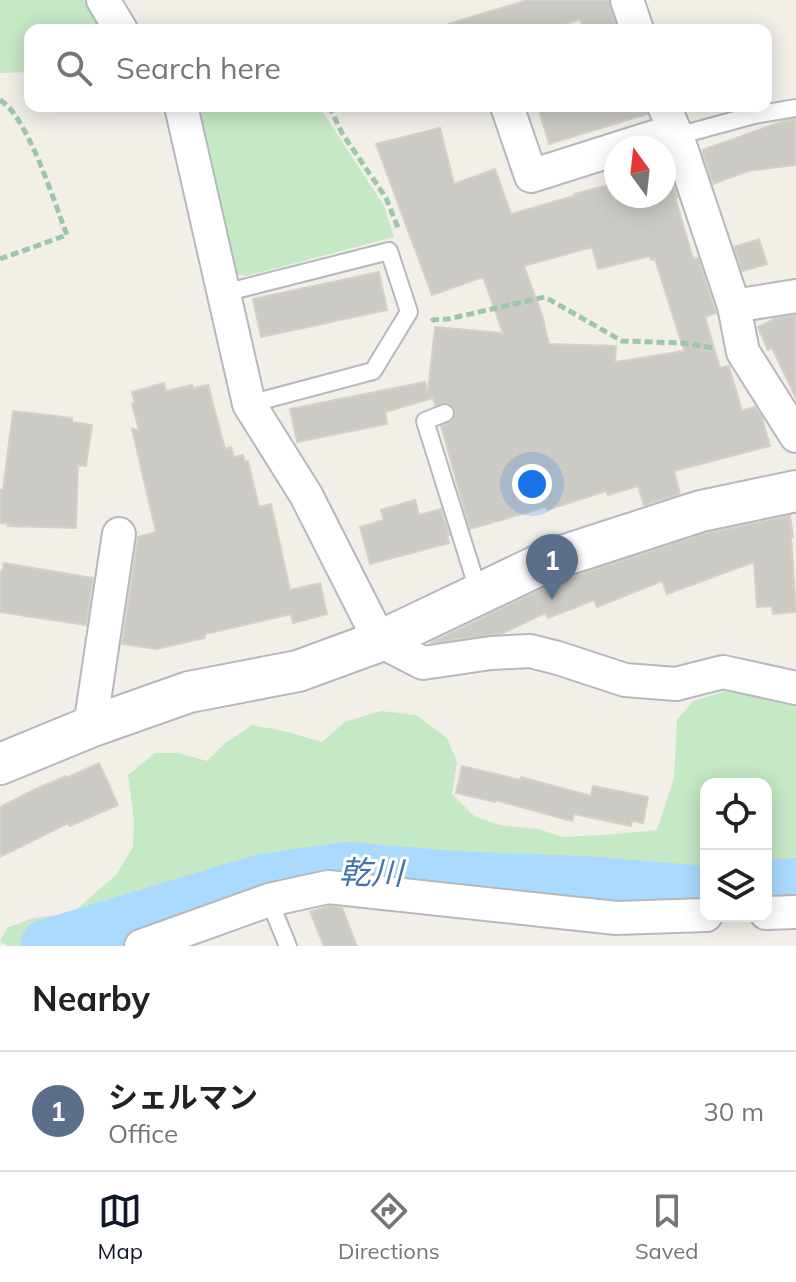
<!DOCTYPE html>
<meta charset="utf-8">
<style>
:root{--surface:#fff;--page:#f2f2f2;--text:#222;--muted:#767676;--line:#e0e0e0;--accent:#111827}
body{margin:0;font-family:Mulish,"Noto Sans JP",sans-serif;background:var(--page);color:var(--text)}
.controls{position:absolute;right:24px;bottom:24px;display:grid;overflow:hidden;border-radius:16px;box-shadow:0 4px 20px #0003}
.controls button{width:72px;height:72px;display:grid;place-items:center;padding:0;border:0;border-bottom:2px solid var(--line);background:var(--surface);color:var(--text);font:40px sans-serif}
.compass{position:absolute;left:604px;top:136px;width:72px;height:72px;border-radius:50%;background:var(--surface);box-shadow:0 4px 20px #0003;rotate:345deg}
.you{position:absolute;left:532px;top:484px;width:28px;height:28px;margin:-20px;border:6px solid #fff;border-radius:50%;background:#1a73e8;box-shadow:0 0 0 12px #1a73e833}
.badge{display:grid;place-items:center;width:52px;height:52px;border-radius:50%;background:var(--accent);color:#fff;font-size:26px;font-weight:700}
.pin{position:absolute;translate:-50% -66px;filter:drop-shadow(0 2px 4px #0008)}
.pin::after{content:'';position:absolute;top:42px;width:28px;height:24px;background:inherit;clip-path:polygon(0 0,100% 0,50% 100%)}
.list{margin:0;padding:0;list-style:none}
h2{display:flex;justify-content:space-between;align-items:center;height:104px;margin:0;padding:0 32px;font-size:34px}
h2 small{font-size:26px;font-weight:400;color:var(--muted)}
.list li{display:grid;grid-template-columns:52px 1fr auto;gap:24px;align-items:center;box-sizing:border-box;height:120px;padding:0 32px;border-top:2px solid var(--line)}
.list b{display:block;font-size:30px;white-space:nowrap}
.list p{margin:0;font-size:26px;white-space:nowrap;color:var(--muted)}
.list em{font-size:26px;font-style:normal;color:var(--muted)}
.icon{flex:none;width:44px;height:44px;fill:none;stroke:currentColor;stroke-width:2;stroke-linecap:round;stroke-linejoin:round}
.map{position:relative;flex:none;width:796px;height:946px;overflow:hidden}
.search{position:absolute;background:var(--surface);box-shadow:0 4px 20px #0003;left:24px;right:24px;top:24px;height:88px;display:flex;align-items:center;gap:20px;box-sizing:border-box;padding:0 28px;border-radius:16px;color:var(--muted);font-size:30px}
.sheet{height:224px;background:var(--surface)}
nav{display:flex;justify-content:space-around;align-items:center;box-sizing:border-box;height:112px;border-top:2px solid var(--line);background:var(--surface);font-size:22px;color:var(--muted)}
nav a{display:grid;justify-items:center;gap:4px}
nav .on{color:var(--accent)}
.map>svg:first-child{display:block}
.green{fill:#c5e8c5}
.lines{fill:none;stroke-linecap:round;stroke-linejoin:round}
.river{stroke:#aadaff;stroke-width:54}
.building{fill:#cccac5;stroke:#d6d1c6;stroke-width:2;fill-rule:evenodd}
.service-casing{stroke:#b5b8bc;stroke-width:20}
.minor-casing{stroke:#b5b8bc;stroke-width:36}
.tertiary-casing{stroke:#b5b8bc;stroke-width:44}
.path{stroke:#9cc7a9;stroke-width:5;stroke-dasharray:8 4;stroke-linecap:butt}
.service{stroke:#fff;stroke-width:16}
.minor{stroke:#fff;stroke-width:32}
.tertiary{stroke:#fff;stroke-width:40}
.labels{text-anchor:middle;stroke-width:6;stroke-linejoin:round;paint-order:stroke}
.water-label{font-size:32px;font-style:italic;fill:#4174aa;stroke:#fff}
</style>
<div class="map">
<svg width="796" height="946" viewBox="0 0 796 946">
<rect width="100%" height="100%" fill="#f1efe8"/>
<!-- green -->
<g class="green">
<polygon points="0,0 90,0 108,30 30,30 30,72 0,73"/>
<polygon points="195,106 319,106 384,206 394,237 246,276 231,273"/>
<polygon points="729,690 796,703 796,879 766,882 766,784 706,784 706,877 695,868 659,877 618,879 584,875 546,861 509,861 458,867 414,868 387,861 336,863 260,876 166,903 69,935 14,946 8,946 0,941 7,928 33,918 58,915 77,909 116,875 133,847 134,820 128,775 155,753 178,753 207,761 224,744 252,725 284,731 322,742 345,722 381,711 416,715 447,738 457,762 452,794 474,816 499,825 538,829 563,837 617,834 657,830 674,778 677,720 693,701"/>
</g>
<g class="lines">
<!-- river -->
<g class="river">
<polyline points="766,887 796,885"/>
<polyline points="47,946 262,881 346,869 454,878 582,883 706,893"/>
</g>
</g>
<!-- building -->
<g class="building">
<polygon points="528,0 609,0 617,30 584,30 580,19 547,30 449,30 448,24"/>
<polygon points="538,106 645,106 647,114 549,144"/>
<polygon points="796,119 796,165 748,171 713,184 702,150 781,122"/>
<path d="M440,128L454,184L495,169L511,214L574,196V194L616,183V196H664V164L666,163L677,197H675L693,259L698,258L716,313L705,317L720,368L729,366L742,411L755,407L762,418L770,446L674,471L680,494L644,505L638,486L608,495L606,491L547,510L546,507L470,529L441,426L454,419L455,410L451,404L446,402L435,405L433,398L385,412L387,424L297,442L290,409L425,382L428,393L435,327L503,333L483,277L432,295L376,144ZM592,247L598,269L650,256L651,260L655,259L684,351L615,362L616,346L549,344L542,315L524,266Z"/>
<polygon points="759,239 767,264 742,271 734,247"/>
<polygon points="379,272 387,310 261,337 253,299"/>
<polygon points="796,315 796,398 772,348 768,350 758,327 776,318"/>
<polygon points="164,383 166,391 192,385 193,388 208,385 225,449 231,447 234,457 243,455 245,462 248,461 259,507 271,504 290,590 320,583 327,614 293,623 291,614 205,634 205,638 156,649 122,644 138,537 156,532 132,429 139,430 132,404 135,403 132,392"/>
<polygon points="13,411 72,418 72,422 92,425 86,466 78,465 76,528 8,526 9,524 0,523 0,490 3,490"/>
<polygon points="415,500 419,515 441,509 449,535 447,535 449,543 370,564 360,527 384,520 381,510"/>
<polygon points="790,516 793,537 791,537 796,612 773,614 772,606 757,607 754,562 667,594 662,581 597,607 594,600 548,618 545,613 503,633 430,643 559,581 707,533"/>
<polygon points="4,563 93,578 86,625 0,612 0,572 2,572"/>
<polygon points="99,763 118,805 70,826 68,823 0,857 0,807 36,789 66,776 66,778"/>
<polygon points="462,766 520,780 521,777 591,796 593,786 648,797 643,823 632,821 631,826 574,814 572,821 495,800 495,802 456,793"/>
<polygon points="329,906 342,908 357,946 324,946 310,912"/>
</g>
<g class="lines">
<!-- service casing -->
<g class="service-casing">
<g id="service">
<polyline points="677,136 754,115 796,108"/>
<polyline points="224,293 389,251 409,312 373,371 249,404"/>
<polyline points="445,413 425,421 479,593"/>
<polyline points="269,900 288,946"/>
</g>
</g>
<!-- minor casing -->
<g class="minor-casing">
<g id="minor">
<polyline points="103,0 121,30"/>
<polyline points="627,0 637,30"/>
<polyline points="181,106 249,404 306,495 380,641 423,663 491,653 530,651 558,658 625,680 676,684 723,672 796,688"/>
<polyline points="507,106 531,176 616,149"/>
<polyline points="664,106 677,136 734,306 743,352 796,436"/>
<polyline points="619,148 673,131"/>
<polyline points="734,306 796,296"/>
<polyline points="90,727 119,534"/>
<polyline points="766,913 796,912"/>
<polyline points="141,946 269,900 328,887 616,918 706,915"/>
</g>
</g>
<!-- tertiary casing -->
<g class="tertiary-casing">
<polyline id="tertiary" points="0,764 90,727 189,692 298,671 380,641 550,560 701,511 796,491"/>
</g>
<!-- path -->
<g class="path">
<path d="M0,100C28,117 54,202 67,235L0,259"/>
<polyline points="329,106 342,133 386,198 399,230"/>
<polyline points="432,318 433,320 448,319 545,297 622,341 682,343 714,348"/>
</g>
<!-- service -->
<use href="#service" class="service"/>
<!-- minor -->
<use href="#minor" class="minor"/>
<!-- tertiary -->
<use href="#tertiary" class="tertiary"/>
</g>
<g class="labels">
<!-- water labels -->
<g class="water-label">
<text transform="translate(371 873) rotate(1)" y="11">乾川</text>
</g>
</g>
</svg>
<div class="controls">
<button><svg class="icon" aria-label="locate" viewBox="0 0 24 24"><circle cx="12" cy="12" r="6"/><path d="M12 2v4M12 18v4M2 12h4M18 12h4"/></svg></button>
<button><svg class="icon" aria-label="layers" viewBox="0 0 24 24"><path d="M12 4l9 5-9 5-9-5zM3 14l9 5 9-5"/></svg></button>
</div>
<svg class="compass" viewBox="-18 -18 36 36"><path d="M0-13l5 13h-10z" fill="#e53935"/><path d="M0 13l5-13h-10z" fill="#767676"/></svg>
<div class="you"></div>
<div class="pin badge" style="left:552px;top:600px;background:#5c6f8a">1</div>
<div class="search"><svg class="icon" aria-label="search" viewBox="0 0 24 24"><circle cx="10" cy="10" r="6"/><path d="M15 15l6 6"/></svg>Search here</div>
</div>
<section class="sheet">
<h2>Nearby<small></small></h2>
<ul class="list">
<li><span class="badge" style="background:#5c6f8a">1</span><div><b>シェルマン</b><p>Office</p></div><em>30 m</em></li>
</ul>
</section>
<nav>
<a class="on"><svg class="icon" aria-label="map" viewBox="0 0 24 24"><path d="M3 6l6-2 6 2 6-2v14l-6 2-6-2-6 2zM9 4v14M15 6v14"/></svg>Map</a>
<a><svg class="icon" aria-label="directions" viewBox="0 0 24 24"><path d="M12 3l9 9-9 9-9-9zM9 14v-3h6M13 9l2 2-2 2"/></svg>Directions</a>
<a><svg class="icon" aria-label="saved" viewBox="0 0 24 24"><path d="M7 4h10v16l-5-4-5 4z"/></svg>Saved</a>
</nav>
